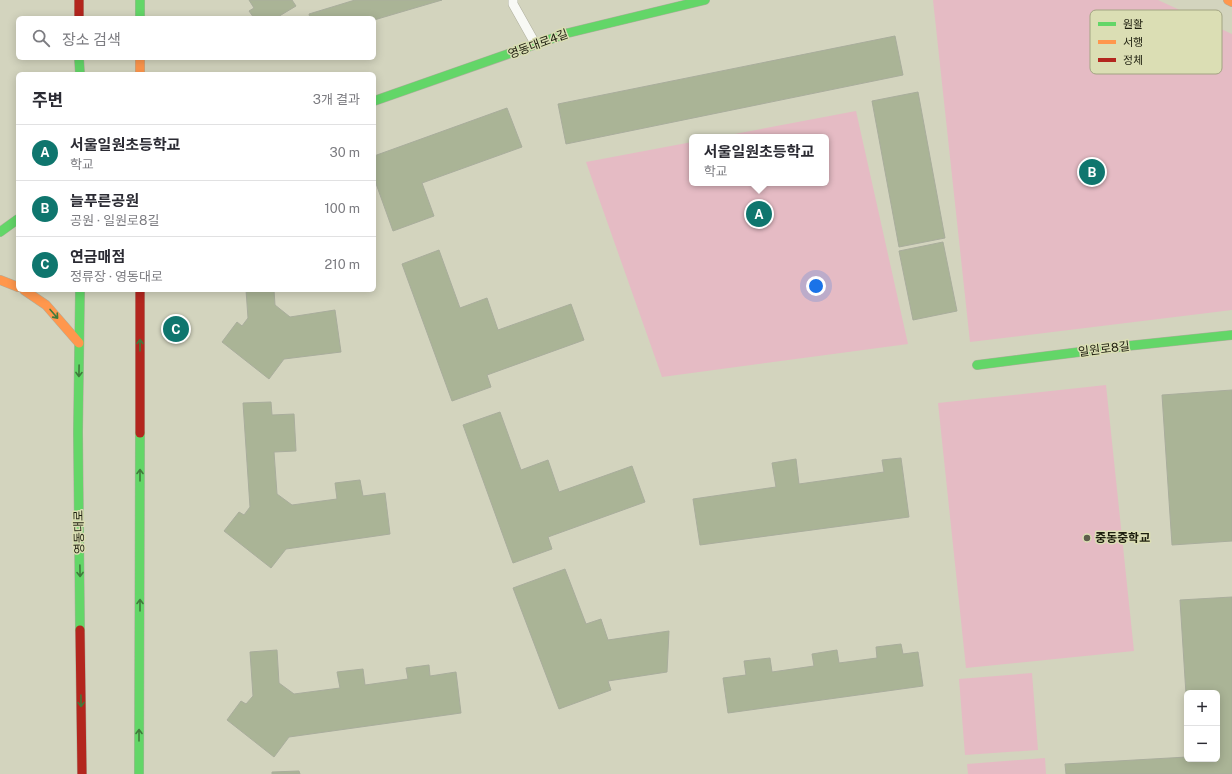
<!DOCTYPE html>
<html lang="ko">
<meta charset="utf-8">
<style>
:root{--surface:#fff;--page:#f7f7f7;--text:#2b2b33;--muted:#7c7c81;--line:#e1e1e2;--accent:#0f766e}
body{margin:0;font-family:"Public Sans","Noto Sans KR",sans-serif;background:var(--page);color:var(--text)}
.controls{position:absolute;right:12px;bottom:12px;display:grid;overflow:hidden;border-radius:6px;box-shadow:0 2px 10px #0003}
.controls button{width:36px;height:36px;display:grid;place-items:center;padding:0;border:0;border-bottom:1px solid var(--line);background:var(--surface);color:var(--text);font:20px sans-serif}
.you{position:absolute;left:816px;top:286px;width:14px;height:14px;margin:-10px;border:3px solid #fff;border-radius:50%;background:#1a73e8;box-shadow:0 0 0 6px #1a73e833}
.badge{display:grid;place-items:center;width:26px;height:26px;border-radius:50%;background:var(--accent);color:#fff;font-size:13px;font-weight:700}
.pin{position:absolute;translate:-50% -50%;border:2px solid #fff;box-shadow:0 1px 4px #0006}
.popup{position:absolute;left:689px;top:134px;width:140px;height:52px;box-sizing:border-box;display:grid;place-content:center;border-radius:6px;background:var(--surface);filter:drop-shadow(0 1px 3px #0005);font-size:13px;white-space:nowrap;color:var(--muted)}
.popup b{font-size:15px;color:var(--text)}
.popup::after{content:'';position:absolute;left:50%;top:100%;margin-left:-8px;border:8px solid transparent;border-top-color:var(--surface)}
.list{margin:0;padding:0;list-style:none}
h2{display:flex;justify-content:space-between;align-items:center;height:52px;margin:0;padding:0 16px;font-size:17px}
h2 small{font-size:13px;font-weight:400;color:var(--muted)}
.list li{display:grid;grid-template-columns:26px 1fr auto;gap:12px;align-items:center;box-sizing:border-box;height:56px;padding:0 16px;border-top:1px solid var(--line)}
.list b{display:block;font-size:15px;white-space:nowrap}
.list p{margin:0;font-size:13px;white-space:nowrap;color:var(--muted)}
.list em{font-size:13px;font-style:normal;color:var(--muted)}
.icon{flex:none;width:22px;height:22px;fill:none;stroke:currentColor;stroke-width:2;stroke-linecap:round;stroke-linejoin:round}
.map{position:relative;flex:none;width:1232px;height:774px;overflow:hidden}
.search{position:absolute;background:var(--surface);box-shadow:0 2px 10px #0003;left:16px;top:16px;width:360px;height:44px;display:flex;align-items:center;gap:10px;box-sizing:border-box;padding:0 14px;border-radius:6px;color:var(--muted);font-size:15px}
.panel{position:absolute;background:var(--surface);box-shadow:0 2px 10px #0003;left:16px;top:72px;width:360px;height:220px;border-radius:6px}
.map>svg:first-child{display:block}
.green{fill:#e5bbc4}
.building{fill:#aab496;stroke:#a9ad9c}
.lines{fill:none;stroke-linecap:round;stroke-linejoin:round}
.lane-casing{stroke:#aeae9d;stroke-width:10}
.fast-casing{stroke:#aeae9d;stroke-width:10}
.slow-casing{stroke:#aeae9d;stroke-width:10}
.jam-casing{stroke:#aeae9d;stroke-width:10}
.lane{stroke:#f8f9f5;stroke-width:9}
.fast{stroke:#63d668;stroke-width:9}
.slow{stroke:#ff974d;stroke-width:9}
.jam{stroke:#b3261e;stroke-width:9}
.oneway{stroke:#407a3b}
.poi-dot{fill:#5d5e4c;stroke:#dbdeb4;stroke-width:1.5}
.labels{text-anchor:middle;stroke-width:3;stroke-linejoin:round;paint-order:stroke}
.street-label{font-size:12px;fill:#1d1e0e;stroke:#dbdeb4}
.poi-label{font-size:12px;font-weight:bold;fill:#1d1e0e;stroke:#dbdeb4;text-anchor:start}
.key{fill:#dbdeb4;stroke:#a2a482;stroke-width:1}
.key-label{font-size:11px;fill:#1d1e0e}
</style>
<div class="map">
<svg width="1232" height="774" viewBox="0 0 1232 774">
<rect width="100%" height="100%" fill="#d3d4be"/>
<!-- green -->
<g class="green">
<polygon points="933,0 1158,0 1232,34 1232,310 970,342"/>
<polygon points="856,111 908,344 662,377 586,162 692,142 692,183 826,183 826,137 719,137"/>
<polygon points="1106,385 1134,651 966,668 938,403"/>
<polygon points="1032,673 1038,750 965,755 959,679"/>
<polygon points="1045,758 1046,774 968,774 967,764"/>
</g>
<!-- building -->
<g class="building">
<polygon points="249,0 292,0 296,6 276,18 254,18 249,11 254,8"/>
<polygon points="355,0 442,0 374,20 374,18 310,18 309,14"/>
<polygon points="895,36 903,75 566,144 558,104"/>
<polygon points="918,92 945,238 899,247 872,101"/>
<polygon points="507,108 522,147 422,183 434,216 393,231 374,178 374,156"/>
<polygon points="943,242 957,311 913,320 899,251"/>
<polygon points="439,250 460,308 487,298 498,330 571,304 584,340 487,375 491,387 452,401 402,264"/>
<polygon points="246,290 274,290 275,305 290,317 335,310 341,352 284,359 269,379 222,342 237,322 242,326 248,318"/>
<polygon points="1232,390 1232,541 1172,545 1162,395"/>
<polygon points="271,402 272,415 294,414 296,451 274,452 277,494 292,505 337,499 335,483 360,480 363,496 385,493 390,534 286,549 271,568 224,531 239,512 244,515 250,507 243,403"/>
<polygon points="500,412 521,470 548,460 559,492 632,466 645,502 548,537 552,549 513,563 463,425"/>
<polygon points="901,458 909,517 700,545 693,499 776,487 772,463 796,459 799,484 884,472 882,460"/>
<polygon points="565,569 586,624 601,619 608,640 669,631 667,672 608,681 611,690 559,709 513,588"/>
<polygon points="1232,597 1232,774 1066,774 1065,764 1187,757 1187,759 1217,759 1217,693 1187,693 1187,710 1180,600"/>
<polygon points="901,644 903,654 918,652 923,686 728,713 723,678 746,675 744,661 770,658 772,672 814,666 812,654 837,650 839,663 877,658 876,647"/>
<polygon points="277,650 279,683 294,694 340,688 337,672 363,669 365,685 408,679 406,668 429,665 430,676 456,672 461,713 289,737 274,757 227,720 241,701 246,704 253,696 250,652"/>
<polygon points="299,771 300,774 272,774 272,772"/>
</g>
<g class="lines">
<!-- lane casing -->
<g class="lane-casing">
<polyline id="lane" points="513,0 513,4 536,45"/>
</g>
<!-- fast casing -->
<g class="fast-casing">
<g id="fast">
<polyline points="140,0 140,18"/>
<polyline points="79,58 80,74"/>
<polyline points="374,101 568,33 705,0"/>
<polyline points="0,232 18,219"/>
<polyline points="80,290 78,432 80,630"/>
<polyline points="977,365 1127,346 1232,335"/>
<polyline points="139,774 140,433"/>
</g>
</g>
<!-- slow casing -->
<g class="slow-casing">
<g id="slow">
<polyline points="1228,0 1232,2"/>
<polyline points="140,58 140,74"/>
<polyline points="0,280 18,287"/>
<polyline points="24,290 46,305 79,343"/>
</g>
</g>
<!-- jam casing -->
<g class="jam-casing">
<g id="jam">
<polyline points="79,0 79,18"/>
<polyline points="140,433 140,290"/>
<polyline points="80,630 82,774"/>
</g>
</g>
<!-- lane -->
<use href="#lane" class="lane"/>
<!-- fast -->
<use href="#fast" class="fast"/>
<!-- slow -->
<use href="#slow" class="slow"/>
<!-- jam -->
<use href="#jam" class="jam"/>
</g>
<!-- one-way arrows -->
<defs><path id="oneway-shaft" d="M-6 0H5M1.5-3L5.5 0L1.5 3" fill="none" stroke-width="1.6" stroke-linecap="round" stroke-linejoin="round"/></defs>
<g class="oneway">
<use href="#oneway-shaft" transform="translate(54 314) rotate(49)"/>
<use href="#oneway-shaft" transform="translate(140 345) rotate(-90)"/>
<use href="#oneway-shaft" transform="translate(79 371) rotate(91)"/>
<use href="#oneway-shaft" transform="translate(140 475) rotate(-90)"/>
<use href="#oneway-shaft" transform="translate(80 571) rotate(89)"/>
<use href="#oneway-shaft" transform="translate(140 605) rotate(-90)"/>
<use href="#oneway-shaft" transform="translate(81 701) rotate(89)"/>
<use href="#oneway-shaft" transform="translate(139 735) rotate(-90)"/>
</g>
<!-- markers -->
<circle class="poi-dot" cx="1087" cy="538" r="4"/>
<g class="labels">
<!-- street labels -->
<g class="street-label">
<text transform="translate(538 44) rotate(-20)" y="4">영동대로4길</text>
<text transform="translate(1104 349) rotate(-7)" y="4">일원로8길</text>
<text transform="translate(79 532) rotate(-91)" y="4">영동대로</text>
</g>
<!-- poi labels -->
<g class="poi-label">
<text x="1095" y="542">중동중학교</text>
</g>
</g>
<!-- legend -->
<rect x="1090" y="10" width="132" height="64" rx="6" class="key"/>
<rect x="1098" y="22" width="18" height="4" fill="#63d668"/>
<rect x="1098" y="40" width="18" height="4" fill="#ff974d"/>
<rect x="1098" y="58" width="18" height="4" fill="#b3261e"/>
<g class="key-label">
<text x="1123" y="28">원활</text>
<text x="1123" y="46">서행</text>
<text x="1123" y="64">정체</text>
</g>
</svg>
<div class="controls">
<button>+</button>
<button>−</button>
</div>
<div class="you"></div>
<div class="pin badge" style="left:759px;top:214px">A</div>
<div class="popup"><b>서울일원초등학교</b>학교</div>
<div class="pin badge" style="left:1092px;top:172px">B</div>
<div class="pin badge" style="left:176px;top:329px">C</div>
<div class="search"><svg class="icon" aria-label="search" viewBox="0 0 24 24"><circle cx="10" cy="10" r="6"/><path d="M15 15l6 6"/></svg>장소 검색</div>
<section class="panel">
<h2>주변<small>3개 결과</small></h2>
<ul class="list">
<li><span class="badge">A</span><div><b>서울일원초등학교</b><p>학교</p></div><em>30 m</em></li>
<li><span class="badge">B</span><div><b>늘푸른공원</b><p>공원 · 일원로8길</p></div><em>100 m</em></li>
<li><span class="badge">C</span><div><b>연금매점</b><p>정류장 · 영동대로</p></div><em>210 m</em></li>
</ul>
</section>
</div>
